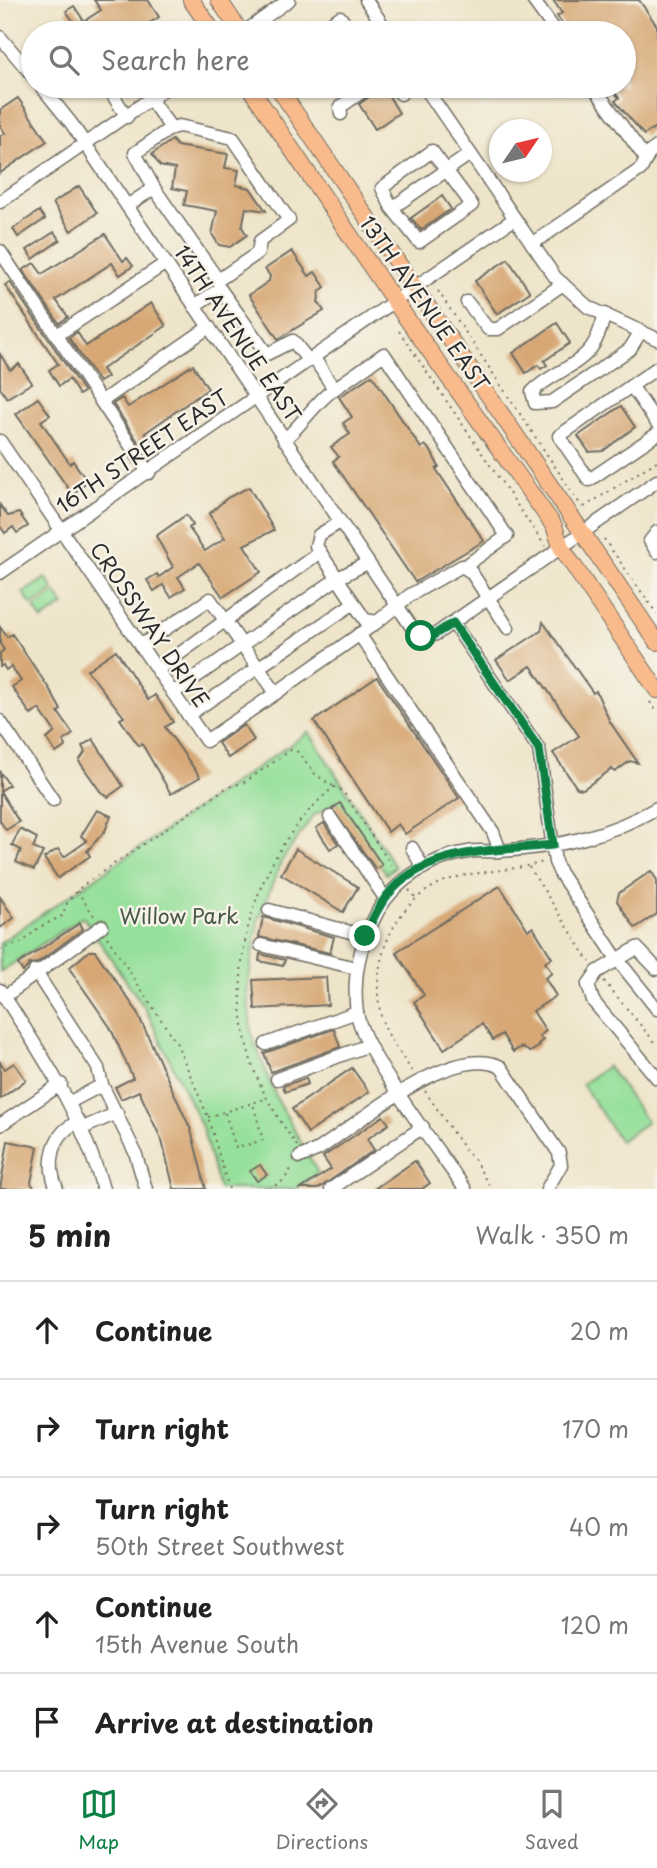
<!DOCTYPE html>
<meta charset="utf-8">
<style>
:root{--surface:#fff;--page:#f2f2f2;--text:#222;--muted:#767676;--line:#e0e0e0;--accent:#0b8043}
body{margin:0;font-family:"Playpen Sans",sans-serif;background:var(--page);color:var(--text)}
.compass{position:absolute;left:489px;top:119px;width:63px;height:63px;border-radius:50%;background:var(--surface);box-shadow:0 2px 5px #0004;rotate:55deg}
.stop{position:absolute;width:21px;height:21px;margin:-16px;border:5px solid #0b8043;border-radius:50%;background:#fff}
.stop.end{background:#0b8043;border-color:#fff;box-shadow:0 2px 7px #0008}
.list{margin:0;padding:0;list-style:none}
h2{display:flex;justify-content:space-between;align-items:center;height:91px;margin:0;padding:0 28px;font-size:30px}
h2 small{font-size:23px;font-weight:400;color:var(--muted)}
.list li{display:grid;grid-template-columns:46px 1fr auto;gap:21px;align-items:center;box-sizing:border-box;height:98px;padding:0 28px;border-top:2px solid var(--line)}
.list b{display:block;font-size:26px;white-space:nowrap}
.list p{margin:0;font-size:23px;white-space:nowrap;color:var(--muted)}
.list em{font-size:23px;font-style:normal;color:var(--muted)}
.icon{flex:none;width:38px;height:38px;fill:none;stroke:currentColor;stroke-width:2;stroke-linecap:round;stroke-linejoin:round}
.map{position:relative;flex:none;width:657px;height:1189px;overflow:hidden}
.search{position:absolute;background:var(--surface);box-shadow:0 2px 5px #0004;left:21px;right:21px;top:21px;height:77px;display:flex;align-items:center;gap:18px;box-sizing:border-box;padding:0 24px;border-radius:38px;color:var(--muted);font-size:26px}
.sheet{height:581px;background:var(--surface)}
nav{display:flex;justify-content:space-around;align-items:center;box-sizing:border-box;height:98px;border-top:2px solid var(--line);background:var(--surface);font-size:19px;color:var(--muted)}
nav a{display:grid;justify-items:center;gap:4px}
nav .on{color:var(--accent)}
.map>svg:first-child{display:block}
.green{fill:#96e09b;stroke:#608663;stroke-width:2}
.building{fill:#d7a876}
.lines{fill:none;stroke-linecap:round;stroke-linejoin:round}
.minor-casing{stroke:#6f6c62;stroke-width:15}
.major-casing{stroke:#6f6c62;stroke-width:18}
.path{stroke:#6f6c62;stroke-width:2;stroke-dasharray:2 5;stroke-linecap:butt}
.minor{stroke:#fff;stroke-width:12}
.major{stroke:#fabb8c;stroke-width:16}
.route{stroke:#0b8043;stroke-width:9}
.labels{text-anchor:middle;stroke-width:5;stroke-linejoin:round;paint-order:stroke}
.street-label{font-size:21px;fill:#2b2b2b;stroke:#f7f3e8}
.park-label{font-size:21px;fill:#465847;stroke:#f7f3e8}
</style>
<div class="map">
<svg width="657" height="1189" viewBox="0 0 657 1189">
<rect width="100%" height="100%" fill="#f7f3e8"/>
<filter id="ink" filterUnits="userSpaceOnUse"><feTurbulence type="fractalNoise" baseFrequency=".0143" numOctaves="2"/><feDisplacementMap in="SourceGraphic" scale="14" xChannelSelector="R" yChannelSelector="G"/><feConvolveMatrix kernelMatrix="1 2 1 2 8 2 1 2 1" color-interpolation-filters="sRGB"/></filter>
<filter id="wash" filterUnits="userSpaceOnUse"><feTurbulence type="fractalNoise" baseFrequency=".00686" numOctaves="4" result="noise"/><feDisplacementMap in="SourceGraphic" scale="28" xChannelSelector="R" yChannelSelector="G"/><feGaussianBlur stdDeviation="1.57" result="paint"/><feColorMatrix in="noise" values="0 0 0 0 0 0 0 0 0 0 0 0 0 0 0 0 0 1.4 0 .05"/><feComposite in="paint" operator="in"/></filter>
<g filter="url(#wash)">
<rect width="100%" height="100%" fill="#eee4c9"/>
<!-- green -->
<g class="green">
<polygon points="46,578 54,590 32,605 23,593"/>
<polygon points="56,593 64,605 42,620 34,608"/>
<polygon points="309,732 395,867 386,874 337,802 313,816 281,862 258,921 247,991 252,1036 277,1099 318,1173 295,1189 219,1189 202,1127 146,1010 83,917 0,972 0,943"/>
<polygon points="608,1066 647,1122 620,1141 582,1084"/>
</g>
<g id="blocks">
<!-- building -->
<g class="building">
<polygon points="94,0 148,0 159,17 134,33 66,33 77,26 66,11 74,6 84,21 101,10"/>
<polygon points="553,0 639,0 657,26 657,126 644,135 615,101 619,98 610,86 624,86 624,33 575,33 569,24 565,27 557,16 562,13"/>
<polygon points="379,86 383,86 399,113 375,129 359,104 375,93"/>
<polygon points="18,98 47,141 0,173 0,136 5,133 0,126 0,110"/>
<polygon points="172,140 177,146 228,154 225,168 239,170 236,185 250,188 266,211 246,208 242,227 247,235 230,247 219,245 212,234 217,211 184,205 187,191 172,188 175,169 160,166 152,154"/>
<polygon points="79,186 97,213 71,231 53,203"/>
<polygon points="442,196 451,209 421,230 411,218"/>
<polygon points="39,211 45,219 18,237 13,229"/>
<polygon points="54,232 60,240 33,259 27,250"/>
<polygon points="105,234 123,261 127,258 133,266 120,275 112,263 56,300 68,317 59,323 23,270 34,263 42,274"/>
<polygon points="292,251 309,276 315,272 325,287 320,291 318,302 324,311 278,339 249,295 269,281 270,276 265,269"/>
<polygon points="508,259 530,292 497,314 475,281"/>
<polygon points="10,282 84,392 79,395 69,379 59,386 49,370 58,364 5,285"/>
<polygon points="151,303 166,326 102,369 107,377 99,382 69,338 77,332 86,346"/>
<polygon points="557,323 570,343 544,361 547,365 541,369 538,365 526,373 513,353"/>
<polygon points="0,354 10,370 19,364 32,383 7,398 0,388"/>
<polygon points="193,365 208,389 145,433 150,440 141,446 113,404 122,398 128,407"/>
<polygon points="372,375 421,448 425,445 431,451 439,467 436,469 484,541 415,582 333,461 339,457 331,447 350,434 343,423 352,417 339,397"/>
<polygon points="38,398 50,415 41,421 70,464 73,461 87,481 73,495 16,414"/>
<polygon points="621,406 635,427 603,451 589,452 578,436"/>
<polygon points="249,487 274,530 244,545 261,572 223,597 199,563 178,577 185,588 171,597 163,585 154,591 147,580 157,574 159,577 173,567 156,536 186,515 193,525 189,528 205,551 225,538 209,514 227,498"/>
<polygon points="0,505 8,516 19,513 28,526 17,533 13,527 5,533 0,526"/>
<polygon points="543,622 593,693 596,691 610,722 638,763 630,761 615,772 612,769 583,789 577,788 553,753 579,736 531,666 510,680 496,660 541,631"/>
<polygon points="0,627 7,637 12,634 50,690 61,710 58,712 73,734 63,741 66,746 56,753 47,739 55,732 51,726 39,709 31,715 12,687 21,681 11,666 6,670 3,665 0,667 0,653 4,650 0,644"/>
<polygon points="116,650 148,700 155,695 173,722 165,727 200,777 171,794 142,744 139,746 120,719 124,717 87,670"/>
<polygon points="377,677 459,798 405,834 398,824 388,832 314,721"/>
<polygon points="244,725 254,740 228,758 218,743"/>
<polygon points="93,739 123,786 108,797 100,791 79,761 85,752 82,746"/>
<polygon points="0,772 9,785 0,791 19,822 6,830 0,821"/>
<polygon points="340,803 382,865 376,869 332,809"/>
<polygon points="97,810 111,816 105,831 87,851 90,856 58,878 44,858 58,849 64,857 87,841 81,836"/>
<polygon points="324,823 338,844 330,849 316,828"/>
<polygon points="20,829 37,838 33,848 43,852 34,870 16,862 21,850 12,845"/>
<polygon points="296,849 358,887 343,912 281,874"/>
<polygon points="651,871 657,880 657,914 635,928 617,901 619,893"/>
<polygon points="500,886 528,930 533,927 552,958 545,962 552,973 545,978 556,996 533,1011 546,1031 539,1036 543,1040 538,1044 540,1046 530,1052 521,1047 513,1052 502,1034 493,1040 482,1024 444,1049 414,1002 424,995 396,952"/>
<polygon points="0,897 14,918 0,928"/>
<polygon points="263,917 334,937 330,953 259,937"/>
<polygon points="80,923 83,929 37,963 30,964 23,972 18,964"/>
<polygon points="89,951 95,951 136,1010 191,1130 206,1189 174,1189 162,1141 139,1091 121,1099 115,1087 133,1078 110,1027 69,968"/>
<polygon points="260,954 285,960 283,966 259,961"/>
<polygon points="326,977 328,1005 255,1009 253,980"/>
<polygon points="334,1029 340,1047 271,1072 264,1053"/>
<polygon points="0,1062 5,1069 14,1063 26,1080 0,1099"/>
<polygon points="352,1068 369,1092 308,1133 292,1109"/>
<polygon points="306,1078 308,1084 285,1092 283,1086"/>
<polygon points="383,1116 389,1124 367,1139 374,1150 318,1189 301,1189 331,1169 323,1157"/>
<polygon points="8,1141 38,1147 31,1183 35,1189 0,1189"/>
<polygon points="415,1161 430,1183 422,1189 374,1189"/>
<polygon points="260,1165 267,1175 257,1181 250,1171"/>
</g>
</g>
</g>
<g filter="url(#ink)">
<use href="#blocks" fill-opacity="0" stroke="#6f6c62" stroke-width="2"/>
<g class="lines">
<!-- minor casing -->
<g class="minor-casing">
<g id="minor">
<polyline points="366,0 388,33"/>
<polyline points="533,0 557,33"/>
<polyline points="243,33 289,0"/>
<polyline points="315,33 340,17 352,33"/>
<polyline points="0,37 33,76"/>
<polyline points="41,86 71,123 415,632 426,637 436,634 657,481"/>
<polyline points="107,86 127,117"/>
<polyline points="313,86 319,86"/>
<polyline points="396,86 401,94"/>
<polyline points="424,86 555,277 588,307 657,339"/>
<polyline points="593,86 646,159"/>
<polyline points="341,114 340,107 370,86"/>
<polygon points="432,151 472,205 419,242 392,208 382,188"/>
<polyline points="154,188 218,280 258,253 260,241 289,220 233,138 179,126 171,128"/>
<polyline points="0,202 169,86"/>
<polyline points="127,206 154,188 135,153 171,128 150,99"/>
<polyline points="392,208 470,154"/>
<polyline points="532,244 641,169 650,152 657,147"/>
<polyline points="0,251 149,473"/>
<polyline points="467,302 488,329 498,329 563,284"/>
<polyline points="194,306 220,289 267,354 293,341 309,361"/>
<path d="M605,314C602,324 599,336 593,345C580,366 549,374 532,392L535,403L552,402L630,349L641,331"/>
<polyline points="57,335 166,263"/>
<polyline points="657,368 559,436 589,480 657,434"/>
<polyline points="632,387 657,423"/>
<polyline points="334,389 384,354 507,536 464,567"/>
<polyline points="102,401 209,327"/>
<path d="M284,440C303,424 314,403 334,389L314,358"/>
<polyline points="0,441 206,741 276,693"/>
<polyline points="340,522 319,535 316,546 365,620 377,622 410,595 462,566 471,572 508,628"/>
<polyline points="657,532 650,541 657,552"/>
<polyline points="0,573 514,219"/>
<polyline points="453,623 539,749 555,862 560,873 617,959 657,1009"/>
<polyline points="359,634 493,832 500,851"/>
<polyline points="140,646 210,599 276,693 377,622"/>
<polyline points="157,670 320,552"/>
<polyline points="173,693 338,578 367,563"/>
<polyline points="188,715 354,603"/>
<polyline points="0,721 53,800"/>
<polyline points="330,817 385,898"/>
<polyline points="412,848 423,868"/>
<polyline points="269,910 365,936"/>
<polyline points="261,945 356,968"/>
<polyline points="657,969 637,948 597,972 588,985 593,1001 657,1078"/>
<polyline points="35,971 98,1068 102,1085 70,1102"/>
<path d="M0,990C42,1054 82,1115 103,1189"/>
<polyline points="4,997 102,926"/>
<polyline points="266,1044 357,1012"/>
<polyline points="277,1079 369,1045"/>
<polyline points="102,1085 135,1152 146,1189"/>
<polyline points="0,1125 61,1084"/>
<polyline points="83,1128 117,1113"/>
<path d="M300,1157L319,1149C360,1122 452,1042 501,1067L559,1153L561,1165L547,1189"/>
<path d="M57,1189C46,1163 52,1132 79,1122"/>
<polyline points="331,1189 423,1127"/>
<path d="M465,1189C439,1151 363,1053 357,1013C352,975 360,944 378,911C395,880 433,857 468,852C478,850 489,852 500,851C557,847 607,837 657,808"/>
</g>
</g>
<!-- major casing -->
<g class="major-casing">
<g id="major">
<polyline points="191,0 214,33"/>
<polyline points="219,0 241,33"/>
<polyline points="249,86 395,302 554,526 561,547 657,690"/>
<polyline points="277,86 657,642"/>
</g>
</g>
<!-- path -->
<g class="path">
<polyline points="438,291 582,507"/>
<polyline points="399,331 545,546"/>
<polyline points="584,507 657,461"/>
<polyline points="604,539 657,614"/>
<polyline points="650,702 657,713"/>
<polyline points="529,867 590,962"/>
<polyline points="409,890 417,899"/>
<polyline points="77,891 95,917"/>
<polyline points="107,937 177,1044 208,1117 229,1189"/>
<polyline points="0,950 23,942 38,928 62,916 68,901 83,885 226,788 245,782 291,750 298,752 316,775 333,786"/>
<polyline points="604,981 657,1045"/>
<path d="M412,1071C401,1054 386,1036 381,1016C368,961 396,894 454,878C484,870 514,871 543,862"/>
<polyline points="425,1091 466,1152 474,1159 491,1189"/>
<polyline points="225,1113 236,1148 263,1140 253,1104"/>
<polyline points="208,1117 265,1099"/>
<path d="M297,1146C278,1118 259,1090 250,1057C222,962 258,849 334,787L342,790L395,871"/>
<polyline points="269,1189 284,1180 293,1166"/>
</g>
<!-- minor -->
<use href="#minor" class="minor"/>
<!-- major -->
<use href="#major" class="major"/>
</g>
</g>
<g class="lines" filter="url(#ink)">
<!-- route -->
<path class="route" d="M365,936C371,923 377,908 386,897C425,847 496,851 553,845L539,749L453,623L432,636H421"/>
</g>
<g class="labels">
<!-- street labels -->
<g class="street-label">
<text transform="translate(424 304) rotate(55)" y="7">13TH AVENUE EAST</text>
<text transform="translate(237 334) rotate(56)" y="7">14TH AVENUE EAST</text>
<text transform="translate(143 452) rotate(-34)" y="7">16TH STREET EAST</text>
<text transform="translate(149 625) rotate(56)" y="7">CROSSWAY DRIVE</text>
</g>
<!-- park labels -->
<g class="park-label">
<text x="179" y="924">Willow Park</text>
</g>
</g>
</svg>
<svg class="compass" viewBox="-18 -18 36 36"><path d="M0-13l5 13h-10z" fill="#e53935"/><path d="M0 13l5-13h-10z" fill="#767676"/></svg>
<div class="stop" style="left:421px;top:636px"></div>
<div class="stop end" style="left:365px;top:936px"></div>
<div class="search"><svg class="icon" aria-label="search" viewBox="0 0 24 24"><circle cx="10" cy="10" r="6"/><path d="M15 15l6 6"/></svg>Search here</div>
</div>
<section class="sheet">
<h2>5 min<small>Walk · 350 m</small></h2>
<ul class="list">
<li><svg class="icon" aria-label="ahead" viewBox="0 0 24 24"><path d="M12 20V5M6 11l6-6 6 6"/></svg><div><b>Continue</b></div><em>20 m</em></li>
<li><svg class="icon" aria-label="right" viewBox="0 0 24 24"><path d="M7 20v-9h11M14 6l5 5-5 5"/></svg><div><b>Turn right</b></div><em>170 m</em></li>
<li><svg class="icon" aria-label="right" viewBox="0 0 24 24"><path d="M7 20v-9h11M14 6l5 5-5 5"/></svg><div><b>Turn right</b><p>50th Street Southwest</p></div><em>40 m</em></li>
<li><svg class="icon" aria-label="ahead" viewBox="0 0 24 24"><path d="M12 20V5M6 11l6-6 6 6"/></svg><div><b>Continue</b><p>15th Avenue South</p></div><em>120 m</em></li>
<li><svg class="icon" aria-label="arrive" viewBox="0 0 24 24"><path d="M6 21V4h12l-3 4 3 4H6"/></svg><div><b>Arrive at destination</b></div></li>
</ul>
</section>
<nav>
<a class="on"><svg class="icon" aria-label="map" viewBox="0 0 24 24"><path d="M3 6l6-2 6 2 6-2v14l-6 2-6-2-6 2zM9 4v14M15 6v14"/></svg>Map</a>
<a><svg class="icon" aria-label="directions" viewBox="0 0 24 24"><path d="M12 3l9 9-9 9-9-9zM9 14v-3h6M13 9l2 2-2 2"/></svg>Directions</a>
<a><svg class="icon" aria-label="saved" viewBox="0 0 24 24"><path d="M7 4h10v16l-5-4-5 4z"/></svg>Saved</a>
</nav>
